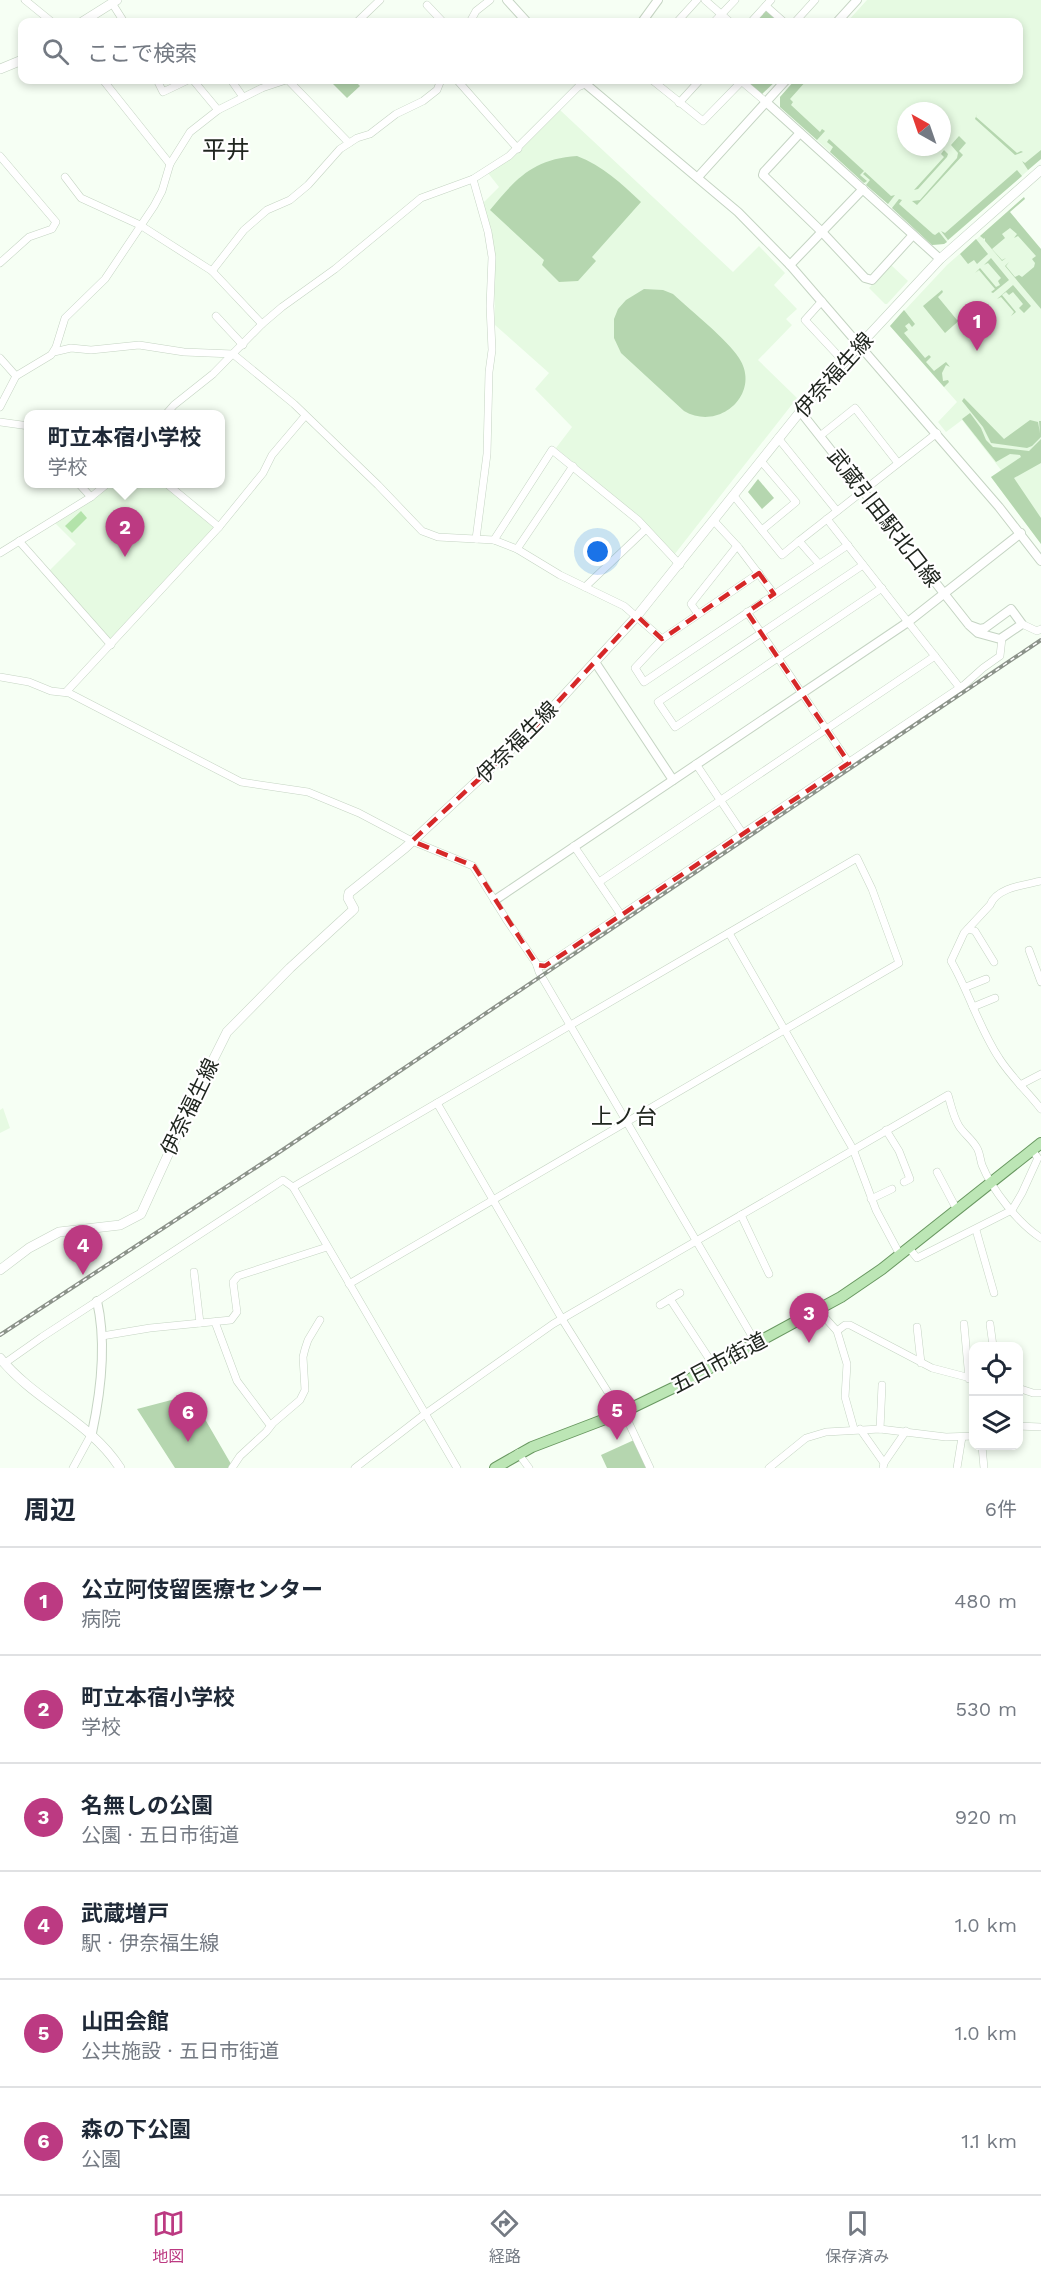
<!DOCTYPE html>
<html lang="ja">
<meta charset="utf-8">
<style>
:root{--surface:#fff;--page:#f6f6f7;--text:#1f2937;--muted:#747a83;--line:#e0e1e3;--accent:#bc3a82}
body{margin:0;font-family:"Work Sans","Noto Sans JP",sans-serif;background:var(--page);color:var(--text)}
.controls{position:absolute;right:18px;bottom:18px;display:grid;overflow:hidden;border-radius:12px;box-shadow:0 3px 9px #0003}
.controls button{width:54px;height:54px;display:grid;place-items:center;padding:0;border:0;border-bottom:2px solid var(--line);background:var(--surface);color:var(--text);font:30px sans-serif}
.compass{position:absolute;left:897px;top:102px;width:54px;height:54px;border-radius:50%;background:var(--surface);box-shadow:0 3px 9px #0003;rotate:320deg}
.you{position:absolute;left:598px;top:552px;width:21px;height:21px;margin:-15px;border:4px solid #fff;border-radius:50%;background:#1a73e8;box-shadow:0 0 0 9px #1a73e833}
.badge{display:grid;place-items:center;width:39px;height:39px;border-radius:50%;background:var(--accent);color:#fff;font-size:20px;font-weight:700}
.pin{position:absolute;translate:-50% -50px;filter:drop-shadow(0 2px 3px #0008)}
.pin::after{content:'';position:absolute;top:32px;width:21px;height:18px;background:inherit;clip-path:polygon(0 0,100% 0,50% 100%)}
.popup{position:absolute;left:24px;top:410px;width:201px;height:78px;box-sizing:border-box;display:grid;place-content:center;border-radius:12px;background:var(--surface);filter:drop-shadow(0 2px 4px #0005);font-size:20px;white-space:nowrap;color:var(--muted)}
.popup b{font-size:22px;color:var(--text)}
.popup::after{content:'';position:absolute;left:50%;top:100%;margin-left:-12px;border:12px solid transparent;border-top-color:var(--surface)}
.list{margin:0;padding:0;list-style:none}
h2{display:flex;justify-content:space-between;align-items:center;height:78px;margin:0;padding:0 24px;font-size:26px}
h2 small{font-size:20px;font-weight:400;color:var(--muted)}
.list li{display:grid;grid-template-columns:39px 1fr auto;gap:18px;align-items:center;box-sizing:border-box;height:108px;padding:0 24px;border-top:2px solid var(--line)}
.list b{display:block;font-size:22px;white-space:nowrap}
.list p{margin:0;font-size:20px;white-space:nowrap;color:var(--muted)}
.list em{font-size:20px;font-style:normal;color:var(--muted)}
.icon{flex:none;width:33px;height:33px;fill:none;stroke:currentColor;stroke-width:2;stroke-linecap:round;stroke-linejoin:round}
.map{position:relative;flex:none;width:1041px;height:1468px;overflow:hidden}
.search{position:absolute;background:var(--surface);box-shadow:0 3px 9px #0003;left:18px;right:18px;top:18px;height:66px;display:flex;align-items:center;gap:15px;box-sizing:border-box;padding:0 21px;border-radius:12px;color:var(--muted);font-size:22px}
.sheet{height:726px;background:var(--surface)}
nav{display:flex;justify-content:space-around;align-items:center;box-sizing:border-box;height:84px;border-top:2px solid var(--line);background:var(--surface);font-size:16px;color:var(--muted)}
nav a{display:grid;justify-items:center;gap:3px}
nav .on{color:var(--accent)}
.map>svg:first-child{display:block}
.built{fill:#e6fae2;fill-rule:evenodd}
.green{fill:#b5d6af}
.water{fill:#b3e3aa}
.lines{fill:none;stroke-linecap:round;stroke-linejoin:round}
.minor-casing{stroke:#c5d4c3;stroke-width:8}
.tertiary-casing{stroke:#c5d4c3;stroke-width:10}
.secondary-casing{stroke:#c5d4c3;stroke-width:10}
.primary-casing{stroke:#699861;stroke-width:12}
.minor{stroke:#fff;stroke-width:7}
.tertiary{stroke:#fff;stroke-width:8}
.secondary{stroke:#fff;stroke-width:9}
.primary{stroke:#bce6b5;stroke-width:10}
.rail-casing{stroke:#8c938a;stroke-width:4}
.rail{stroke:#fff;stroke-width:1.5;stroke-dasharray:4.5;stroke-linecap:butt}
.marked{fill:none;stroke:#d62828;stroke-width:4.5;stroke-dasharray:12 8;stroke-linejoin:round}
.labels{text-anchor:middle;stroke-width:4.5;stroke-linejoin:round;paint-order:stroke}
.street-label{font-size:21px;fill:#20261f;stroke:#fff}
.neighbourhood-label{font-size:22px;fill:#20261f;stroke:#fff}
.quarter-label{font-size:24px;fill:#20261f;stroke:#fff}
</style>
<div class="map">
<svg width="1041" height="1468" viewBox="0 0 1041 1468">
<rect width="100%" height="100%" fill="#f6fff4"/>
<!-- built -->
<g class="built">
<path d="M867,0H1041V159L944,244L932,245L888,204L780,107V97L795,80H1018V22H847ZM906,111H942V147H906Z"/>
<polygon points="560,110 733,272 759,246 785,273 774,285 797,309 786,319 792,325 758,360 797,398 674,555 640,517 556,448 572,427 535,389 549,373 495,325 494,256 484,210 484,202 499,187 488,173 519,151"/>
<polygon points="1003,216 1037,256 1036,273 1023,284 1041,309 1041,544 991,477 1001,470 962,420 946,432 938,422 957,402 890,326 947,265"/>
<polygon points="891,265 908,281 887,304 885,304 869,288"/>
<polygon points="111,484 162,484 215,528 112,640 110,640 49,571 76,544 55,523 92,499"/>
<polygon points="3,1108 10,1128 0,1133 0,1110"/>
</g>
<!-- green -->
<g class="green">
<polygon points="765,11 768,11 780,22 755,22"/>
<polygon points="329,80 354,80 360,86 347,98"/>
<polygon points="744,80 777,80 761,95"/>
<polygon points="795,80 811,80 811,82 807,80 790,99 793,102 791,105 820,132 822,129 825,131 817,140 780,107 780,97"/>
<polygon points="977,114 976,117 1017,153 1021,151 1023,152 1015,155 975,119"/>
<polygon points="959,136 966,143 959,151 963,155 917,205 912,201 920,200 957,158 958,153 951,145"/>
<polygon points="829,139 864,171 860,175 867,181 864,183 830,152 833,147 827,142"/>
<polygon points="944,150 948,154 947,157 918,189 914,190 944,157 941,154"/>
<polygon points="1041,150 1041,159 1028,170 1022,161 1025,163"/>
<path d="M577,156C603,166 621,183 641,202L592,257L596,261L578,281L559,282L542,265L544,260L490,210C517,177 534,159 577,156Z"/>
<polygon points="1017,170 1022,176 948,240 941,231 945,233"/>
<polygon points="865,172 891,196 895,195 888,204 866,185 870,180 863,174"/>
<polygon points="1024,197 1025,199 1010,212 1041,249 1041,309 1005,266 1009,262 1006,266 1015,277 1019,275 1022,277 1034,267 1035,263 1032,259 1036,256 1018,236 1014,238 1017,234 1010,228 1002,234 1005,238 992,249 1002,260 1006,258 1002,261 985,241 985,238 984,239 980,236"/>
<polygon points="899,199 902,200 899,204 933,234 935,235 939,232 947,242 944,244 932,245 892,208"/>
<polygon points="976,239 988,254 977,264 974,260 968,264 960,254"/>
<polygon points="991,258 1009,280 993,293 991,292 995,289 979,270 975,273 980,268 996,287 1000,285 998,281 1001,278 988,263 984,265"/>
<polygon points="1013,285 1031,306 1024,313 1019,308 1023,304 1013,292 1009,295 1006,292 1002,295 1016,312 1011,316 1014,312 1001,297 997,299"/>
<path d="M644,289L663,290L673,294C691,311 727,339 739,358C762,393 720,432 684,411L621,353L614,338V319L618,309L626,300Z"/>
<polygon points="942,290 943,292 938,297 957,320 961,317 962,318 945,333 923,306"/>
<polygon points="904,310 915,324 912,327 909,323 905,326 908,330 904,333 925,358 929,355 931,357 926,362 934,371 946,362 950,367 946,365 942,373 943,381 948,380 949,382 944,387 890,326"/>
<polygon points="964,398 1004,439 1030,420 1038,422 1040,433 1039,421 1041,421 1041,437 1032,446 1027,448 991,443 983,427 962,401"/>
<polygon points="970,413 981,428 986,440 993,447 1029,451 1041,439 1041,463 1014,478 1041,518 1041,544 991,477 1021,457 1020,455 1010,454 996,462 962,419"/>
<polygon points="758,479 774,498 762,509 748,492"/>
<polygon points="179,1398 189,1419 202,1414 231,1464 229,1468 175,1468 137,1409"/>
<polygon points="634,1440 646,1468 607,1468 601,1455"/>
</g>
<!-- water -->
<polygon class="water" points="81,511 87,518 72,533 65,526"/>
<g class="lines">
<!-- minor casing -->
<g class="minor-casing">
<g id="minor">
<polyline points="25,0 52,22"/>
<polyline points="705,0 730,22"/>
<polyline points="112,3 124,22"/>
<polyline points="427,5 443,22"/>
<polyline points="766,6 784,22"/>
<polyline points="357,22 380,0"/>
<polyline points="470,22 476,11 490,0"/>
<polyline points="677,22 697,0"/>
<polyline points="714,22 735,0"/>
<polyline points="751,22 771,0"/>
<polyline points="795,22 815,0"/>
<polyline points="103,80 170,164"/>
<polyline points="157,80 163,92 188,80"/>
<polyline points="193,80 218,110"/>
<polyline points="231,80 243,97"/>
<polyline points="288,80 349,143"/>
<polyline points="457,80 518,149"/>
<polyline points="652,80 703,121 742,81"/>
<polyline points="740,80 766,102"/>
<polyline points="679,103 700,80"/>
<polyline points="0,156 56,222 52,229 29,237 0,263"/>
<polyline points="65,177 81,198 140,225 212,271 262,324"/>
<polyline points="473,179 488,232 492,257 490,306 492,350 489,372 487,454 476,539"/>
<polyline points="212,271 244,230 267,210 290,200 308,185 340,149 357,138 370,134 396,114 423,101 437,90 441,80"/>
<polyline points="822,301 805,320 845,363"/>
<polyline points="216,316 243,345"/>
<polyline points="54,352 71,348 91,350 139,345 184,352 233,354 294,404 378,485 422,531 438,537 494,540 517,549 560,575 624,606 662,639"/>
<polyline points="0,358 16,376"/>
<polyline points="0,407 16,376 51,355 56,347 65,318 105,279 154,206 162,191 170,164 190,132 218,110 262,88 286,80"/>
<polyline points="166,414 174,405 213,374 262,324 282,307 335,269 421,198 473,179 509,156 578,87 585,84"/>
<polyline points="0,422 29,426"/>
<polyline points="820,436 855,408 898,463"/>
<polyline points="778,438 837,511"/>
<polyline points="761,461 796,502 762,530"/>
<polyline points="79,484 91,497"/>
<polyline points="167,484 219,527"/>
<polyline points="734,496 782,555 799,541"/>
<polyline points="827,519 960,688"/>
<polyline points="714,521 739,548 774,594"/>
<polyline points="494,540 552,450 638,520 680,565"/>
<polyline points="19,541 111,645"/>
<polyline points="517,549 573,466"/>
<polyline points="0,553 91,497 107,484"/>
<polyline points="819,564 799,541 937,433"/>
<polyline points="863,565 658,702 675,727 882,588"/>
<polyline points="759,573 662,639 635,668 644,682 848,545"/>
<polyline points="585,587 646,529"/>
<polyline points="747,612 849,763"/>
<polyline points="698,614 691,604 737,546"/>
<polyline points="1022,624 1037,631 1041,629"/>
<polyline points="0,677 29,682 51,691 69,693 241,782 308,792 359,813 412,841 473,866 506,919 536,963 539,972 756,1343"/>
<polyline points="66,692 219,527 263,473 272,455 305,416"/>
<polyline points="696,764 743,834"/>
<polyline points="574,846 621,915"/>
<path d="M1041,881C1025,885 997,887 990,905L964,933L951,961C969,992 979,1028 999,1058C1011,1077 1028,1092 1041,1109"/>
<polyline points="599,882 935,656"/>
<polyline points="968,929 975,931 994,962"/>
<polyline points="729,933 853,1149 876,1210 900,1255"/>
<polyline points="1029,950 1041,982"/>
<polyline points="537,965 545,966 964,685 983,668 1000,656 1002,638"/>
<polyline points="966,987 986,979"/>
<polyline points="973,1007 995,998"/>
<polyline points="1020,1085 1041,1074"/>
<polyline points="437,1103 562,1319 621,1413 626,1417 650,1468"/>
<polyline points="886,1130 899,1151 910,1179 904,1182"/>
<polyline points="937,1172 957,1210"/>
<polyline points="293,1187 857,858 872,889 899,963 349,1284"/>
<polyline points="871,1199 892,1189"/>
<polyline points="741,1215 769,1274"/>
<polyline points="976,1230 994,1293"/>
<polyline points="909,1248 917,1258 1012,1210 1022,1193 1038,1158 1032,1150"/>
<polyline points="194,1272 200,1323"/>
<polyline points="670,1299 714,1366"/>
<polyline points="660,1305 680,1293"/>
<polyline points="818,1310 837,1331 845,1325 850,1325 932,1368 974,1379"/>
<polyline points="215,1322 237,1381 270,1425"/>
<polyline points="964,1324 969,1379"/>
<polyline points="990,1324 993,1346"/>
<polyline points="917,1327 921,1363"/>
<polyline points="837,1331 847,1364 845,1397 854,1429"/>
<polyline points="102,1336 150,1328 231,1320 237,1312 233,1282 238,1276 327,1247"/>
<polyline points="5,1363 42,1337 283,1180 293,1187 457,1468"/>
<polyline points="1018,1388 1033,1393 1041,1393"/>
<polyline points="1018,1426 1041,1427"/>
<polyline points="860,1429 884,1463 883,1468"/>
<polyline points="880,1429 882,1385"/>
<polyline points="982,1446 984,1468"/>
<polyline points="518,1453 529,1468"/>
<polyline points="884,1463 906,1431"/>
<polyline points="73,1468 92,1433"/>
<polyline points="232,1468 240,1456 266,1432 273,1423 300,1400 305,1390 303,1357 305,1349 308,1340 320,1320"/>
<path d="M355,1468L425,1414L553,1324L948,1095C951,1105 953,1116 959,1126C964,1134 972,1139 977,1148C980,1153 980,1159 982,1165C992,1190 1019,1224 1041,1238"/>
<polyline points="769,1468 806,1438 826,1432 880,1429 946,1437 974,1436"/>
<polyline points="957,1468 962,1437"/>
</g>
</g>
<!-- tertiary casing -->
<g class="tertiary-casing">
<g id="tertiary">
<polyline points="507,0 527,22"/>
<polyline points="642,22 658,0"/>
<polyline points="837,22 857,0"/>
<polyline points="581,80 738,212 790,265 999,507 1041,561"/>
<polyline points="766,102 940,259"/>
<polyline points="800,133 764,172 763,175 822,232 865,278 872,280 913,235"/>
<polyline points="698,177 786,80"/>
<polyline points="790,265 863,189"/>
<polyline points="800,411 969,625 978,633 1000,639 1022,624 1011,609 985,628 980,629 969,625"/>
<polyline points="595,662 673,780"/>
<polyline points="495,900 908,622 1021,533"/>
<path d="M92,1433C101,1391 107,1344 97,1301"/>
</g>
</g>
<!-- secondary casing -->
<g class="secondary-casing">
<g id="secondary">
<polyline points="82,22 117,0"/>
<polyline points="0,69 22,60"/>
<polyline points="0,1270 29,1248 59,1232 120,1225 141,1214 193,1100 227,1032 290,968 351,912 354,909 348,898 349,893 405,848 533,729 637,616 815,393 940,259 1041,170"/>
<path d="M0,1358C35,1401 90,1421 120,1468"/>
</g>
</g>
<!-- primary casing -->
<g class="primary-casing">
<polyline id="primary" points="495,1468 532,1447 621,1413 677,1386 841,1297 882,1269 1041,1143"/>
</g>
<!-- minor -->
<use href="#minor" class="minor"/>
<!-- tertiary -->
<use href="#tertiary" class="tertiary"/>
<!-- secondary -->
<use href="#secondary" class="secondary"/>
<!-- primary -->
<use href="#primary" class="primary"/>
<!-- rail casing -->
<g class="rail-casing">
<polyline id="rail" points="0,1335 275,1155 1041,640"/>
</g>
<!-- rail -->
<use href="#rail" class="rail"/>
</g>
<!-- marked area -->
<path class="marked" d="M759,573L774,594L747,612L849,763L545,966L537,965L474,866L412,841L533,729L637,616L662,639Z"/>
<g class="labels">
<!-- street labels -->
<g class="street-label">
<text transform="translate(834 375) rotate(-48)" y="7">伊奈福生線</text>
<text transform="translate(884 518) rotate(52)" y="7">武蔵引田駅北口線</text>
<text transform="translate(517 742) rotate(-45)" y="7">伊奈福生線</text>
<text transform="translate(190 1107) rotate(-64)" y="7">伊奈福生線</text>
<text transform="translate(719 1363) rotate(-28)" y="7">五日市街道</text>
</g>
<!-- neighbourhood labels -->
<g class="neighbourhood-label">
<text x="624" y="1124">上ノ台</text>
</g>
<!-- quarter labels -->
<g class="quarter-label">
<text x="226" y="158">平井</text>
</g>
</g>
</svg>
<div class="controls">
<button><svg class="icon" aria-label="locate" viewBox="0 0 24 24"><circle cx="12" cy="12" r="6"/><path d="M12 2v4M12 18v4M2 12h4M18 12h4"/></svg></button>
<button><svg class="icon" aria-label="layers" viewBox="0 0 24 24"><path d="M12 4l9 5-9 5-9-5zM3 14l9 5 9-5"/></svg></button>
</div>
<svg class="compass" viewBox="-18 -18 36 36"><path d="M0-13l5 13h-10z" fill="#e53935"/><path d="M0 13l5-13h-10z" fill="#747a83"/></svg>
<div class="you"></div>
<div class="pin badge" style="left:977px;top:351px">1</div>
<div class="pin badge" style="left:125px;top:557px">2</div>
<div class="popup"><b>町立本宿小学校</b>学校</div>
<div class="pin badge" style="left:809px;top:1343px">3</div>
<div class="pin badge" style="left:83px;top:1275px">4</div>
<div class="pin badge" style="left:617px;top:1440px">5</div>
<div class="pin badge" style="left:188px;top:1442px">6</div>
<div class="search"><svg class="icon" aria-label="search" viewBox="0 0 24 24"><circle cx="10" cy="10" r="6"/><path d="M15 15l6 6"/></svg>ここで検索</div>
</div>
<section class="sheet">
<h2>周辺<small>6件</small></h2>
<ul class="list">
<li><span class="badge">1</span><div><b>公立阿伎留医療センター</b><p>病院</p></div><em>480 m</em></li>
<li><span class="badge">2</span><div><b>町立本宿小学校</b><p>学校</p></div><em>530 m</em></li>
<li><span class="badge">3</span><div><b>名無しの公園</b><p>公園 · 五日市街道</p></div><em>920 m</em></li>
<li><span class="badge">4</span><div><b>武蔵増戸</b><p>駅 · 伊奈福生線</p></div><em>1.0 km</em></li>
<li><span class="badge">5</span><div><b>山田会館</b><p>公共施設 · 五日市街道</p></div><em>1.0 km</em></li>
<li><span class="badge">6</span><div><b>森の下公園</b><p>公園</p></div><em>1.1 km</em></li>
</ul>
</section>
<nav>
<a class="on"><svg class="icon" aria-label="map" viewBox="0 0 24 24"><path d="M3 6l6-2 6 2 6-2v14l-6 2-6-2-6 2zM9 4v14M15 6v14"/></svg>地図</a>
<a><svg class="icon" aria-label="directions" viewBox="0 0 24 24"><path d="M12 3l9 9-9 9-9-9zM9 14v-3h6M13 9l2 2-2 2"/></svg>経路</a>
<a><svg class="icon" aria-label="saved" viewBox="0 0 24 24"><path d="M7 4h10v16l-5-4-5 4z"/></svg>保存済み</a>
</nav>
